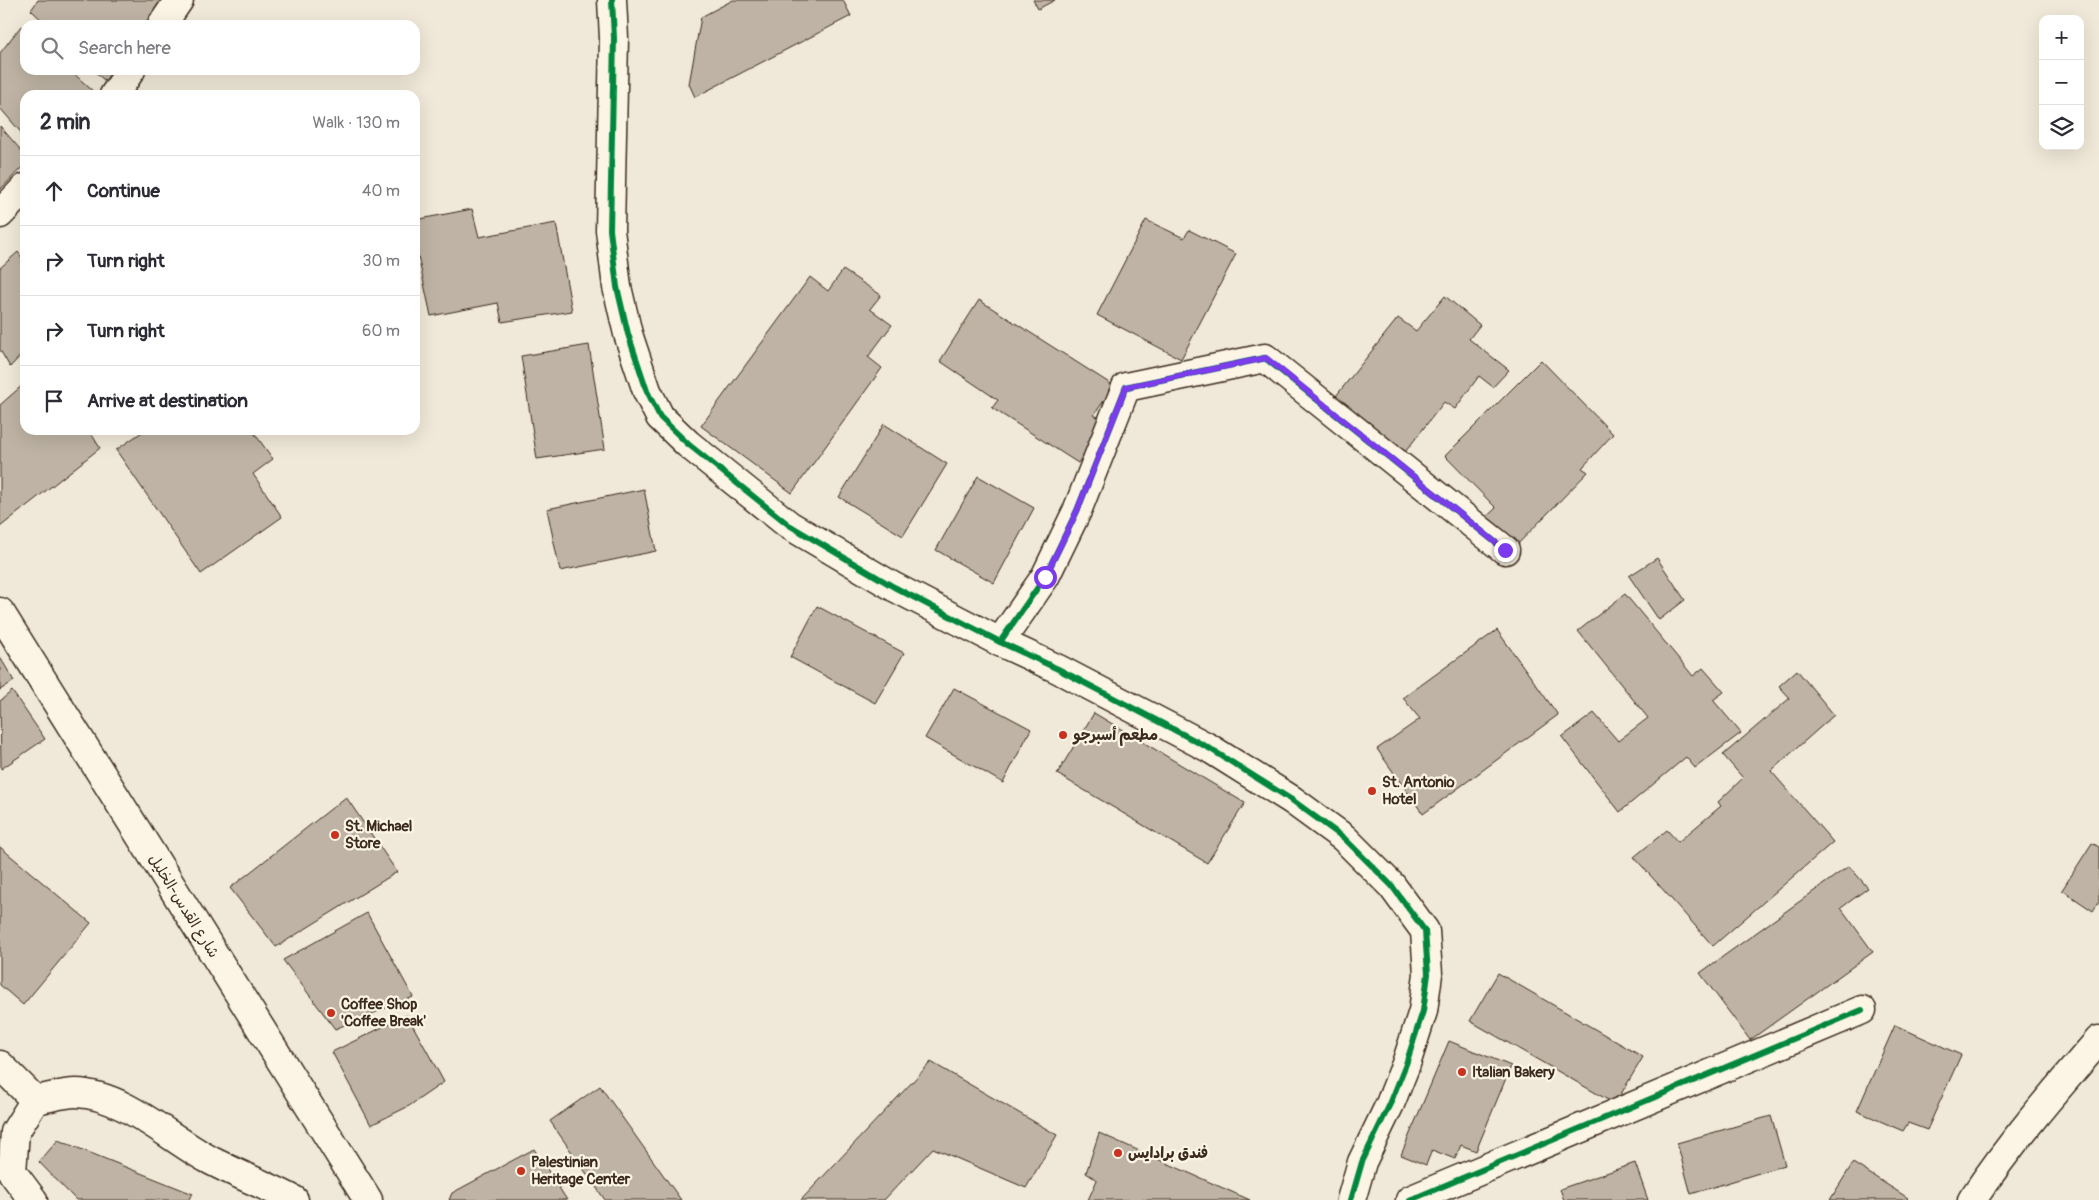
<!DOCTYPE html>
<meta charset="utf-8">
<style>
:root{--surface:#fff;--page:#f7f7f7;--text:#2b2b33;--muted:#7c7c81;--line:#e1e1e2}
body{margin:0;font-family:Pangolin,"Playpen Sans Arabic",sans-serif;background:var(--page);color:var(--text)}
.controls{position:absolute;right:15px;top:15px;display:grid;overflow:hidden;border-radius:10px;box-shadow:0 5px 20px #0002}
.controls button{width:45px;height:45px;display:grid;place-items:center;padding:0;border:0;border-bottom:1px solid var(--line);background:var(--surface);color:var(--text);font:25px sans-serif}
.stop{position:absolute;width:15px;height:15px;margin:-11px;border:4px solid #7c3aed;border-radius:50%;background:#fff}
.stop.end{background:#7c3aed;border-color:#fff;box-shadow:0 1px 5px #0008}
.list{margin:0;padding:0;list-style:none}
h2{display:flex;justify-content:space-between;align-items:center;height:65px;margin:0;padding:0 20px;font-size:21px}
h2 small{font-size:16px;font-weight:400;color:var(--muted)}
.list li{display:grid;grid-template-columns:32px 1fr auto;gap:15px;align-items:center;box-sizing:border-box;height:70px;padding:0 20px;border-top:1px solid var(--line)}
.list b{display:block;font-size:19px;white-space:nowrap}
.list em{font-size:16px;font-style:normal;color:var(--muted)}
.icon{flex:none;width:28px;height:28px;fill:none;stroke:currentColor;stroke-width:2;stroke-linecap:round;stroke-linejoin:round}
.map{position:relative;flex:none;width:2099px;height:1200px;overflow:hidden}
.search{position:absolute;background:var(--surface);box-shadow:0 5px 20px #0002;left:20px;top:20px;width:400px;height:55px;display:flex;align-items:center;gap:12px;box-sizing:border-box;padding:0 18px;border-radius:15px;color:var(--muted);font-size:19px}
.panel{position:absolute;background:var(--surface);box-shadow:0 5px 20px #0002;left:20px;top:90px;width:400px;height:345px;border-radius:15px}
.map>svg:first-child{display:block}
.building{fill:#beb3a4;stroke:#3b2a1e}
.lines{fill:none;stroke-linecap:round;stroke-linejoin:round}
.street-casing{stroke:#3b2a1e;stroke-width:31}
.secondary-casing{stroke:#3b2a1e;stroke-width:31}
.street{stroke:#fcf5e5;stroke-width:28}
.secondary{stroke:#fcf5e5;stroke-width:28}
.cycleway-casing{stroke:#fcf5e5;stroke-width:9}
.cycleway{stroke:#00873e;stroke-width:6}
.route{stroke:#7c3aed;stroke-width:6}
.poi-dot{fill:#c8321e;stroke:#fcf5e5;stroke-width:2}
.labels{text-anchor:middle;stroke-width:4.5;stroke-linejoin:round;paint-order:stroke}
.poi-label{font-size:15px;font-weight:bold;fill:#3b2a1e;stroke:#fcf5e5;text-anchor:start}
.street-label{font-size:15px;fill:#3b2a1e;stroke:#fcf5e5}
</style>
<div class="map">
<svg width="2099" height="1200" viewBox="0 0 2099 1200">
<rect width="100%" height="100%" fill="#f0e9d9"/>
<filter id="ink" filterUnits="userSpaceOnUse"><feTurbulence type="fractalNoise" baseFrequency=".02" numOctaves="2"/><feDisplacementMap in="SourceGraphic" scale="10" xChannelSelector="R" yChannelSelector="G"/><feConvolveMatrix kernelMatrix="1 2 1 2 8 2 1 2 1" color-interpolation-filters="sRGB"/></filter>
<g filter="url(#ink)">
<!-- building -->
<g class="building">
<polygon points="38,0 161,0 144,25 47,25 31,10"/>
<polygon points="733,0 843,0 851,16 695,97 689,84 701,17"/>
<polygon points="1033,0 1055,0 1038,9"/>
<polygon points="21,26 25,29 25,70 70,70 95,93 93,95 25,95 25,137 0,108 0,53"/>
<polygon points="93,70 113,70 105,81"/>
<polygon points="0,126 25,155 25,164 0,190"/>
<polygon points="472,209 479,237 556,223 572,311 502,322 498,303 431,316 415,242 415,220"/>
<polygon points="1146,220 1184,238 1189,230 1236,254 1181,359 1097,315"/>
<polygon points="18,252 25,262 25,351 10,367 0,350 0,268"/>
<polygon points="843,270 881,295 870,309 892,325 868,357 882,368 792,493 701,426 810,277 828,291"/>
<polygon points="1445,296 1480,325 1469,339 1509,370 1493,387 1479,376 1455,409 1444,402 1402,456 1332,401 1398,318 1416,331"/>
<polygon points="979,300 1114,386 1094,415 1105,421 1078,463 992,408 998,400 940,361"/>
<polygon points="589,345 605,449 537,459 521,356"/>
<polygon points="1541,360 1613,434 1582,468 1588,472 1512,550 1482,521 1496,508 1445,456"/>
<polygon points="25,383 25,430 89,430 100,448 0,527 0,405"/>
<polygon points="884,424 947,464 903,536 839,497"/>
<polygon points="145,430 252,430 273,459 253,474 282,517 201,574 116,450"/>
<polygon points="978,476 1034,508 994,583 936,550"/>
<polygon points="644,489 656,551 560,571 547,509"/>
<polygon points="1657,558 1685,600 1659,620 1629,576"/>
<polygon points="1625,594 1693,676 1703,668 1724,692 1713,700 1741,733 1695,768 1686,757 1620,812 1562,737 1594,713 1618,741 1648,718 1578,631"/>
<polygon points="817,606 904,653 875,703 790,657"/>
<polygon points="1497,630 1558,715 1423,814 1377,749 1420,719 1403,698"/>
<polygon points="0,657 14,681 0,690"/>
<polygon points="1797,670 1834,715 1771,771 1833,842 1713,946 1634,857 1667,830 1678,842 1721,806 1718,802 1743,778 1723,755 1790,698 1779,686"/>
<polygon points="954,688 1031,729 1003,783 925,738"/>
<polygon points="12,691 45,739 1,769 0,701"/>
<polygon points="1094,713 1245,803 1207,863 1057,774"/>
<polygon points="346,797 397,872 276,947 230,888"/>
<polygon points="2092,843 2099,847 2099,902 2093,911 2062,890"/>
<polygon points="0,847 91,923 23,1005 0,985"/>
<polygon points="1849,866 1868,888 1841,908 1873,952 1750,1040 1700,973"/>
<polygon points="367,913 413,997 335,1029 283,960"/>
<polygon points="1498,973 1643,1057 1615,1104 1470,1021"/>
<polygon points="407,1015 444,1082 409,1106 371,1125 332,1052"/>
<polygon points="1895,1025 1961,1055 1927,1130 1908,1123 1903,1131 1857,1111"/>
<polygon points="1449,1041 1511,1066 1476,1151 1461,1145 1455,1159 1432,1150 1426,1165 1401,1155"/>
<polygon points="931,1062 1057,1135 1026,1188 933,1148 884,1200 801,1200"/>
<polygon points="600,1086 681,1200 605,1200 550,1121"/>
<polygon points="1771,1116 1785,1165 1691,1194 1677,1143"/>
<polygon points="1099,1133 1250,1200 1088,1200 1097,1180 1086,1173"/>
<polygon points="58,1140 193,1194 188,1200 76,1200 39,1162"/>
<polygon points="534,1149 567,1200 449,1200 452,1193"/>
<polygon points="1635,1163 1648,1200 1564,1200 1560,1189"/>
<polygon points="1853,1163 1908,1198 1906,1200 1830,1200"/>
</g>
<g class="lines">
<!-- street casing -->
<g class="street-casing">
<g id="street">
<polyline points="612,0 614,38 610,230 617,287 628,334 647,391 660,417 688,444 789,525 894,587 1000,642 1058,669 1209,748 1292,800 1344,838 1392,886 1425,931 1428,974 1423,1011 1406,1064 1390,1104 1362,1162 1351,1200"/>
<polyline points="162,25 179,0"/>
<polyline points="114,95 131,70"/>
<polyline points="0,214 25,188"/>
<polyline points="1000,642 1045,577 1077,511 1126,387 1265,358 1505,550"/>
<polyline points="0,1065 35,1100"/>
<polyline points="1410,1200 1862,1010"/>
<path d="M1972,1200C2010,1143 2054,1092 2099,1040"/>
</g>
</g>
<!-- secondary casing -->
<g class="secondary-casing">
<g id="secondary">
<polyline points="0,612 368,1200"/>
<path d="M33,1200L12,1172L15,1132L35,1100C48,1098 63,1093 76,1093C123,1094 169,1138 208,1159C236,1174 266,1185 294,1200"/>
</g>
</g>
<!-- street -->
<use href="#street" class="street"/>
<!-- secondary -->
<use href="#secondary" class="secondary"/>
<!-- cycleway casing -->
<g class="cycleway-casing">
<g id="cycleway">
<polyline points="612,0 614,38 610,230 617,287 628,334 647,391 660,417 688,444 789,525 894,587 1000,642 1058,669 1209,748 1292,800 1344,838 1392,886 1425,931 1428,974 1423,1011 1406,1064 1390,1104 1362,1162 1351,1200"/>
<polyline points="1000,642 1045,577 1077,511 1126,387 1265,358 1505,550"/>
<polyline points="1410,1200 1862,1010"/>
</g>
</g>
<!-- cycleway -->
<use href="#cycleway" class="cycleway"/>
</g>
</g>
<g class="lines" filter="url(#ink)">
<!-- route -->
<polyline class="route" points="1045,577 1077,511 1126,387 1266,358 1505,550"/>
</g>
<!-- markers -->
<g class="poi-dot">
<circle cx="1063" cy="735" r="5"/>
<circle cx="1372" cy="791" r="5"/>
<circle cx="335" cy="835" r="5"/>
<circle cx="331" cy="1013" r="5"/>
<circle cx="1462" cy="1072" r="5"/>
<circle cx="1118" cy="1153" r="5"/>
<circle cx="521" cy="1171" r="5"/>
</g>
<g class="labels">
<!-- poi labels -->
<g class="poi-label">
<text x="1073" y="740">مطعم أسبرجو</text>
<text x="1382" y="787">St. Antonio<tspan x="1382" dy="17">Hotel</tspan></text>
<text x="345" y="831">St. Michael<tspan x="345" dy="17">Store</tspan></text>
<text x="341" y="1009">Coffee Shop<tspan x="341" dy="17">'Coffee Break'</tspan></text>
<text x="1472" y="1077">Italian Bakery</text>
<text x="1128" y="1158">فندق برادايس</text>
<text x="531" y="1167">Palestinian<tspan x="531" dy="17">Heritage Center</tspan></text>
</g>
<!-- street labels -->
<g class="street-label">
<text transform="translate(184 906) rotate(58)" y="5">شارع القدس-الخليل</text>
</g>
</g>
</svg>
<div class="controls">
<button>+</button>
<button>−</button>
<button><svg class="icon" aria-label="layers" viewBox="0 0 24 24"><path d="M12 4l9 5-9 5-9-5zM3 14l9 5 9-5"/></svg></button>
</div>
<div class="stop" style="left:1045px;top:577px"></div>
<div class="stop end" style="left:1505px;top:550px"></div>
<div class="search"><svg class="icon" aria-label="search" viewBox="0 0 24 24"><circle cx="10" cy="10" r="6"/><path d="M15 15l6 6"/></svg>Search here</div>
<section class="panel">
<h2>2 min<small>Walk · 130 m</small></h2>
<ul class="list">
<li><svg class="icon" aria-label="ahead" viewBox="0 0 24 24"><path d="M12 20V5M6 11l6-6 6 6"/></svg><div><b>Continue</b></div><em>40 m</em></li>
<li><svg class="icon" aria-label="right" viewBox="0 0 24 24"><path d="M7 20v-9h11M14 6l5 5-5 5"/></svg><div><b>Turn right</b></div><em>30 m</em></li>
<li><svg class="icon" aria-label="right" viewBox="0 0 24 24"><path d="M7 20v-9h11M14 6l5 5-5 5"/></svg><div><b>Turn right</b></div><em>60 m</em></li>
<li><svg class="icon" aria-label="arrive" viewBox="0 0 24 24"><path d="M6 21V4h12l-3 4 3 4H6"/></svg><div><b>Arrive at destination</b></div></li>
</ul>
</section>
</div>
